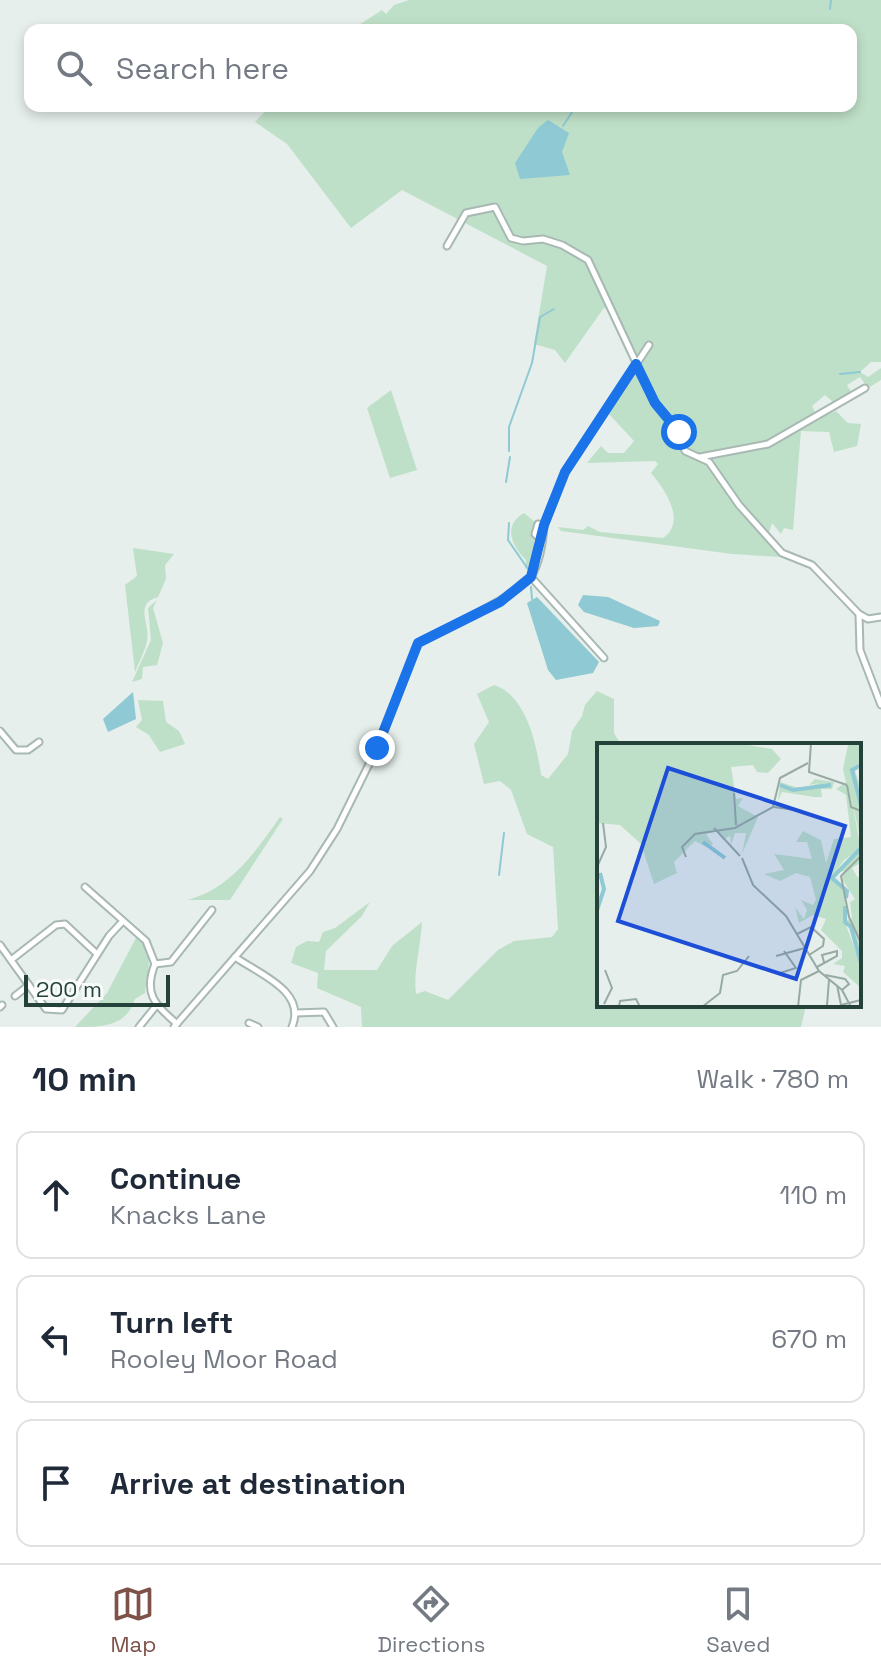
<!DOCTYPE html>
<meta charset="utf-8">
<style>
:root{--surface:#fff;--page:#f6f6f7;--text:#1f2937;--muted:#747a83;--line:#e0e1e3;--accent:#7f5249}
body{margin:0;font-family:"Space Grotesk",sans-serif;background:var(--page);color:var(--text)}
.scale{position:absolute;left:24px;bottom:20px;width:146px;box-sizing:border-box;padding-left:8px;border:4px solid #24423a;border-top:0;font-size:22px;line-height:28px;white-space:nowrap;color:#24423a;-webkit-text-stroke:6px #f7fbf9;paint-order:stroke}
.stop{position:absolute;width:24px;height:24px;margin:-18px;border:6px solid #1a73e8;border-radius:50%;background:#fff}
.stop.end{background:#1a73e8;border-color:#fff;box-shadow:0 2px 8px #0008}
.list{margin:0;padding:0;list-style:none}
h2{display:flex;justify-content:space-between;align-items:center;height:104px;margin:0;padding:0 32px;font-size:34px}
h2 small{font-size:26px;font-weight:400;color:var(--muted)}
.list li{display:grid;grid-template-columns:52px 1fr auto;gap:24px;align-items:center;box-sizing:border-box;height:128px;margin:0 16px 16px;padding:0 16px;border:2px solid var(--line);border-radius:16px}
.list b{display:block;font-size:30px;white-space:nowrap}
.list p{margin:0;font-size:26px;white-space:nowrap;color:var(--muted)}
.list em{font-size:26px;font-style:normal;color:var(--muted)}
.icon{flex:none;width:44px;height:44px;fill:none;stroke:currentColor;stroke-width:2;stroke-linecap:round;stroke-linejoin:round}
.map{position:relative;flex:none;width:881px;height:1027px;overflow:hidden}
.search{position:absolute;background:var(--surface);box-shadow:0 4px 12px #0003;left:24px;right:24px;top:24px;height:88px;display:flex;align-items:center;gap:20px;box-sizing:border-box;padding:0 28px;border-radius:16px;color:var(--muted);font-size:30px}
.sheet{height:536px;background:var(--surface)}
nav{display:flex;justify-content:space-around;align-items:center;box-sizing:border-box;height:112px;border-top:2px solid var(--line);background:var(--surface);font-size:22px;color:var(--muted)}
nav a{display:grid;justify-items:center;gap:4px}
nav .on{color:var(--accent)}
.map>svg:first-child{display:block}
.green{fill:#bfe0c8}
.water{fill:#8ec9d4}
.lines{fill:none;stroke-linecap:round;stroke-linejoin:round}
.stream{stroke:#8ec9d4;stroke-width:2}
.street-casing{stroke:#a8b8b2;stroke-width:9}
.street{stroke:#fff;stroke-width:5}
.route{stroke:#1a73e8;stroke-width:10}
.inset-river{fill:none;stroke:#8ec9d4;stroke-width:4}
.inset-road{fill:none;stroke:#98aaa4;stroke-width:2}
.view{fill:#1d4ed8;fill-opacity:0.15;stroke:#1d4ed8;stroke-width:4}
.inset-edge{fill:none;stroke:#24423a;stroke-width:4}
</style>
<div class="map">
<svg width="881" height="1027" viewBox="0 0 881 1027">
<rect width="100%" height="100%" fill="#e6efeb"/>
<!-- green -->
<g class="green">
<path d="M409,0H881V362H871L860,372L868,377L881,368V380L868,388L860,377L847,385L852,393L834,403L825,395L812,406L815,412L802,420V425L836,411L848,423L861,424L857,446L834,452L829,432L801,431L793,530L784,528L781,534L772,523L767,539L780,557L732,554L561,531L558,527L583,530L588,526L600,532L663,538C687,522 665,489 651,473L658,464L655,461L587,463L601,446L608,453H624L634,441L607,412L640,364L611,305L603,309L565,363L555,350L534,344L547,266L402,190L351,228L287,144L255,122L270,106H851V30H351L382,10L386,14L394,5Z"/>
<polygon points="391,390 417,470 390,478 367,408"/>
<path d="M524,513L535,522C530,533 539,549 531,570L525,568L526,560C512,546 502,526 524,513Z"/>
<path d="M133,548L174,554L165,565L166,579L158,597C133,604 151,624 147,641C145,651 139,662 135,672L125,585L137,576Z"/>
<polygon points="157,600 153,608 163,643 157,665 143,667 142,679 132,682 151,640 148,608"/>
<path d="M494,685C526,695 537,745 541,775L548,779L568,754L572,731L582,716L585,705L597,691L614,699V733L621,745H599V1005H806L801,1027H362L361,1007L317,988L318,973L291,963L296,947L307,941L319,942L323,932L335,928L370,902L362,916L326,951L324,970H377L392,946L422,922C421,946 413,971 416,994L425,991L448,1000L498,950L514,941L552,937L558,929L553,847L527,834L511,790L500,781L484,784L474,744L489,722L477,694Z"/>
<polygon points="138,700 163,701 166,722 179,731 185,744 160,752 149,735 136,727 142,720"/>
<path d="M280,817L283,819L230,900H187C231,889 255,852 280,817Z"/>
<path d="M137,936C156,956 147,969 145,993L135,999C126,1027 102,1027 75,1027L107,993Z"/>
</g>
<!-- water -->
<g class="water">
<polygon points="548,120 569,133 562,152 570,175 520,179 515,163 538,128"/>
<polygon points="583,595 608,597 660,621 658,626 634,628 584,612 578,605"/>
<polygon points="537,597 599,662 593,673 556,680 548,670 527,603"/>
<polygon points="133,692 136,719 108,732 103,719"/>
</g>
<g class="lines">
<!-- stream -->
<g class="stream">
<polyline points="830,9 831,0"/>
<polyline points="563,126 576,106"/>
<polyline points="840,374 860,372"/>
<polyline points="509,451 509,427 532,363 540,317 554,309"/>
<polyline points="506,482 510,457"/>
<polyline points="509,523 508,540 528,569"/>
<polyline points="531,587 532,599"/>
<polyline points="499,875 504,833"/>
</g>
<!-- street casing -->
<g class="street-casing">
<g id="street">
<polyline points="447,246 466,213 495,207 511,238 523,241 543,239 562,245 588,260 655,403 677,428 685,451 709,462 739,505 782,553 812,565 859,614 868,619 881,617"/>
<polyline points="700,457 768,444 865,388"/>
<polyline points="544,525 565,472 649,345"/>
<polyline points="531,577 604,658"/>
<polyline points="859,614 860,650 881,705"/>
<polyline points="0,731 16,750 28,750 39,742"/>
<path d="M85,887L146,941L155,964C143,994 155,1004 177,1024"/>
<polyline points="0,945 46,1009 62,1010 109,936 123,921"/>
<path d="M235,957C259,974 307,991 292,1027"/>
<polyline points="11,960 56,925 65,924 97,954"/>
<polyline points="155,964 171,962 212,910"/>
<polyline points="15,996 29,985"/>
<polyline points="0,1007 2,1005"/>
<polyline points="296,1013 324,1012 333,1027"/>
<polyline points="249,1023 258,1027"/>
<polyline points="139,1027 156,1006"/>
<path d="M174,1027L310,871L337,829L377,748L418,643C444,629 519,596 532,575C540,561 543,541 544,525L538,524L535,534L542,541"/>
</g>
</g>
<!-- street -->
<use href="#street" class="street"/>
</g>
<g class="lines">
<!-- route -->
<polyline class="route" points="377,748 418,643 500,602 531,577 544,525 565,472 636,364 655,403 679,432"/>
</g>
<!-- overview -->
<g transform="translate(597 743)">
<rect width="264" height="264" fill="#e6efeb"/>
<path d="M0,0H140L175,6L184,16L171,30L160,29L156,22L134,24L139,56L146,55L141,63L161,74L145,111L149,90H138L134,102L133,93L127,96L120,88L109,91L116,101L111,105L98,98L77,119L80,130L57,141L44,101L23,82L0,80ZM264,0V21L258,28L263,42L264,27V99L254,53L264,107L263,120L255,125L261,135L264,126V220L255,184L248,180L264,221V245L246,229L248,223L236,221L245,215V208L224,187L229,176L216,172L202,180L198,164L207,176L210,167L204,157L216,162L219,157L213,134L199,130L183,138L167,131L187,127L177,111L215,116L210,99H199L206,88L224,97L229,120L237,96L254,94L249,52L239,46L249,39L246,26L251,2ZM263,106L239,130L247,128L245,136L258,156L253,159L255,175L248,178L249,148L234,135L247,117ZM218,36L237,39L235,46H224L225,54H217L185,49L181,58L183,39L205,46L222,40L212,42Z" fill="#bfe0c8" fill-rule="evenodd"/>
<path class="inset-river" d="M264,22L255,27L264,62M183,42L196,47L234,42M106,99L128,115M249,155L250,148L235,135L264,105M248,163V179L254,184L264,220M0,167L7,146L3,130"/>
<path class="inset-road" d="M214,0L212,29L250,42M250,42L254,64L264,68M137,50L139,82M177,64L205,68M117,85L143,113M264,113L244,133L252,174L264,200M89,114L85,104L98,91L138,85L176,64L183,35L211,20M145,115L156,142L189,173L222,228L245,247L254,264M0,124L9,104L6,80M200,191L214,184L227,196L226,203L212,212M179,213L208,205M220,224L240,213V208L225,212L227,219M180,231L199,225L187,208M228,232L248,236L252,241L245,247M240,242L244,262L264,257M7,261L15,245L8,227M230,262L232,237M22,264L23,258L39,256L43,264M105,264L123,250L126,232L140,228L152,213M201,264L204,237L222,228"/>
<path class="view" d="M71,25L248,83L199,236L21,178Z"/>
<rect width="264" height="264" class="inset-edge"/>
</g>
</svg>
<div class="scale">200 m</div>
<div class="stop" style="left:679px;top:432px"></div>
<div class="stop end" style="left:377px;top:748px"></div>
<div class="search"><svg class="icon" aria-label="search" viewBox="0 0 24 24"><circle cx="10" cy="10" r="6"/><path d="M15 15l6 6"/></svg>Search here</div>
</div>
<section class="sheet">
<h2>10 min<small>Walk · 780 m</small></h2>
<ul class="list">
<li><svg class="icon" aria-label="ahead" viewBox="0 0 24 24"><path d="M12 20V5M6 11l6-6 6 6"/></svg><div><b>Continue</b><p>Knacks Lane</p></div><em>110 m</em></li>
<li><svg class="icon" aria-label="left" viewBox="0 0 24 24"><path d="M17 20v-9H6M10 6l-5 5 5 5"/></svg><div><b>Turn left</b><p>Rooley Moor Road</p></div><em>670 m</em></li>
<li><svg class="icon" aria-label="arrive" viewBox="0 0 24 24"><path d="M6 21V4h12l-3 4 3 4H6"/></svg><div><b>Arrive at destination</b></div></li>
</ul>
</section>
<nav>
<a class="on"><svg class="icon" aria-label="map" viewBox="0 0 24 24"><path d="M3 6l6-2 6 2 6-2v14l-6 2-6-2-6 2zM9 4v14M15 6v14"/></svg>Map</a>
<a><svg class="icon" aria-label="directions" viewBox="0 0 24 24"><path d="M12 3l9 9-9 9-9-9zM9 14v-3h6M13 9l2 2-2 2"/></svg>Directions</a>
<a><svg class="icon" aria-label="saved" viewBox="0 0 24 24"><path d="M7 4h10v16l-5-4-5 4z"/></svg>Saved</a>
</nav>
